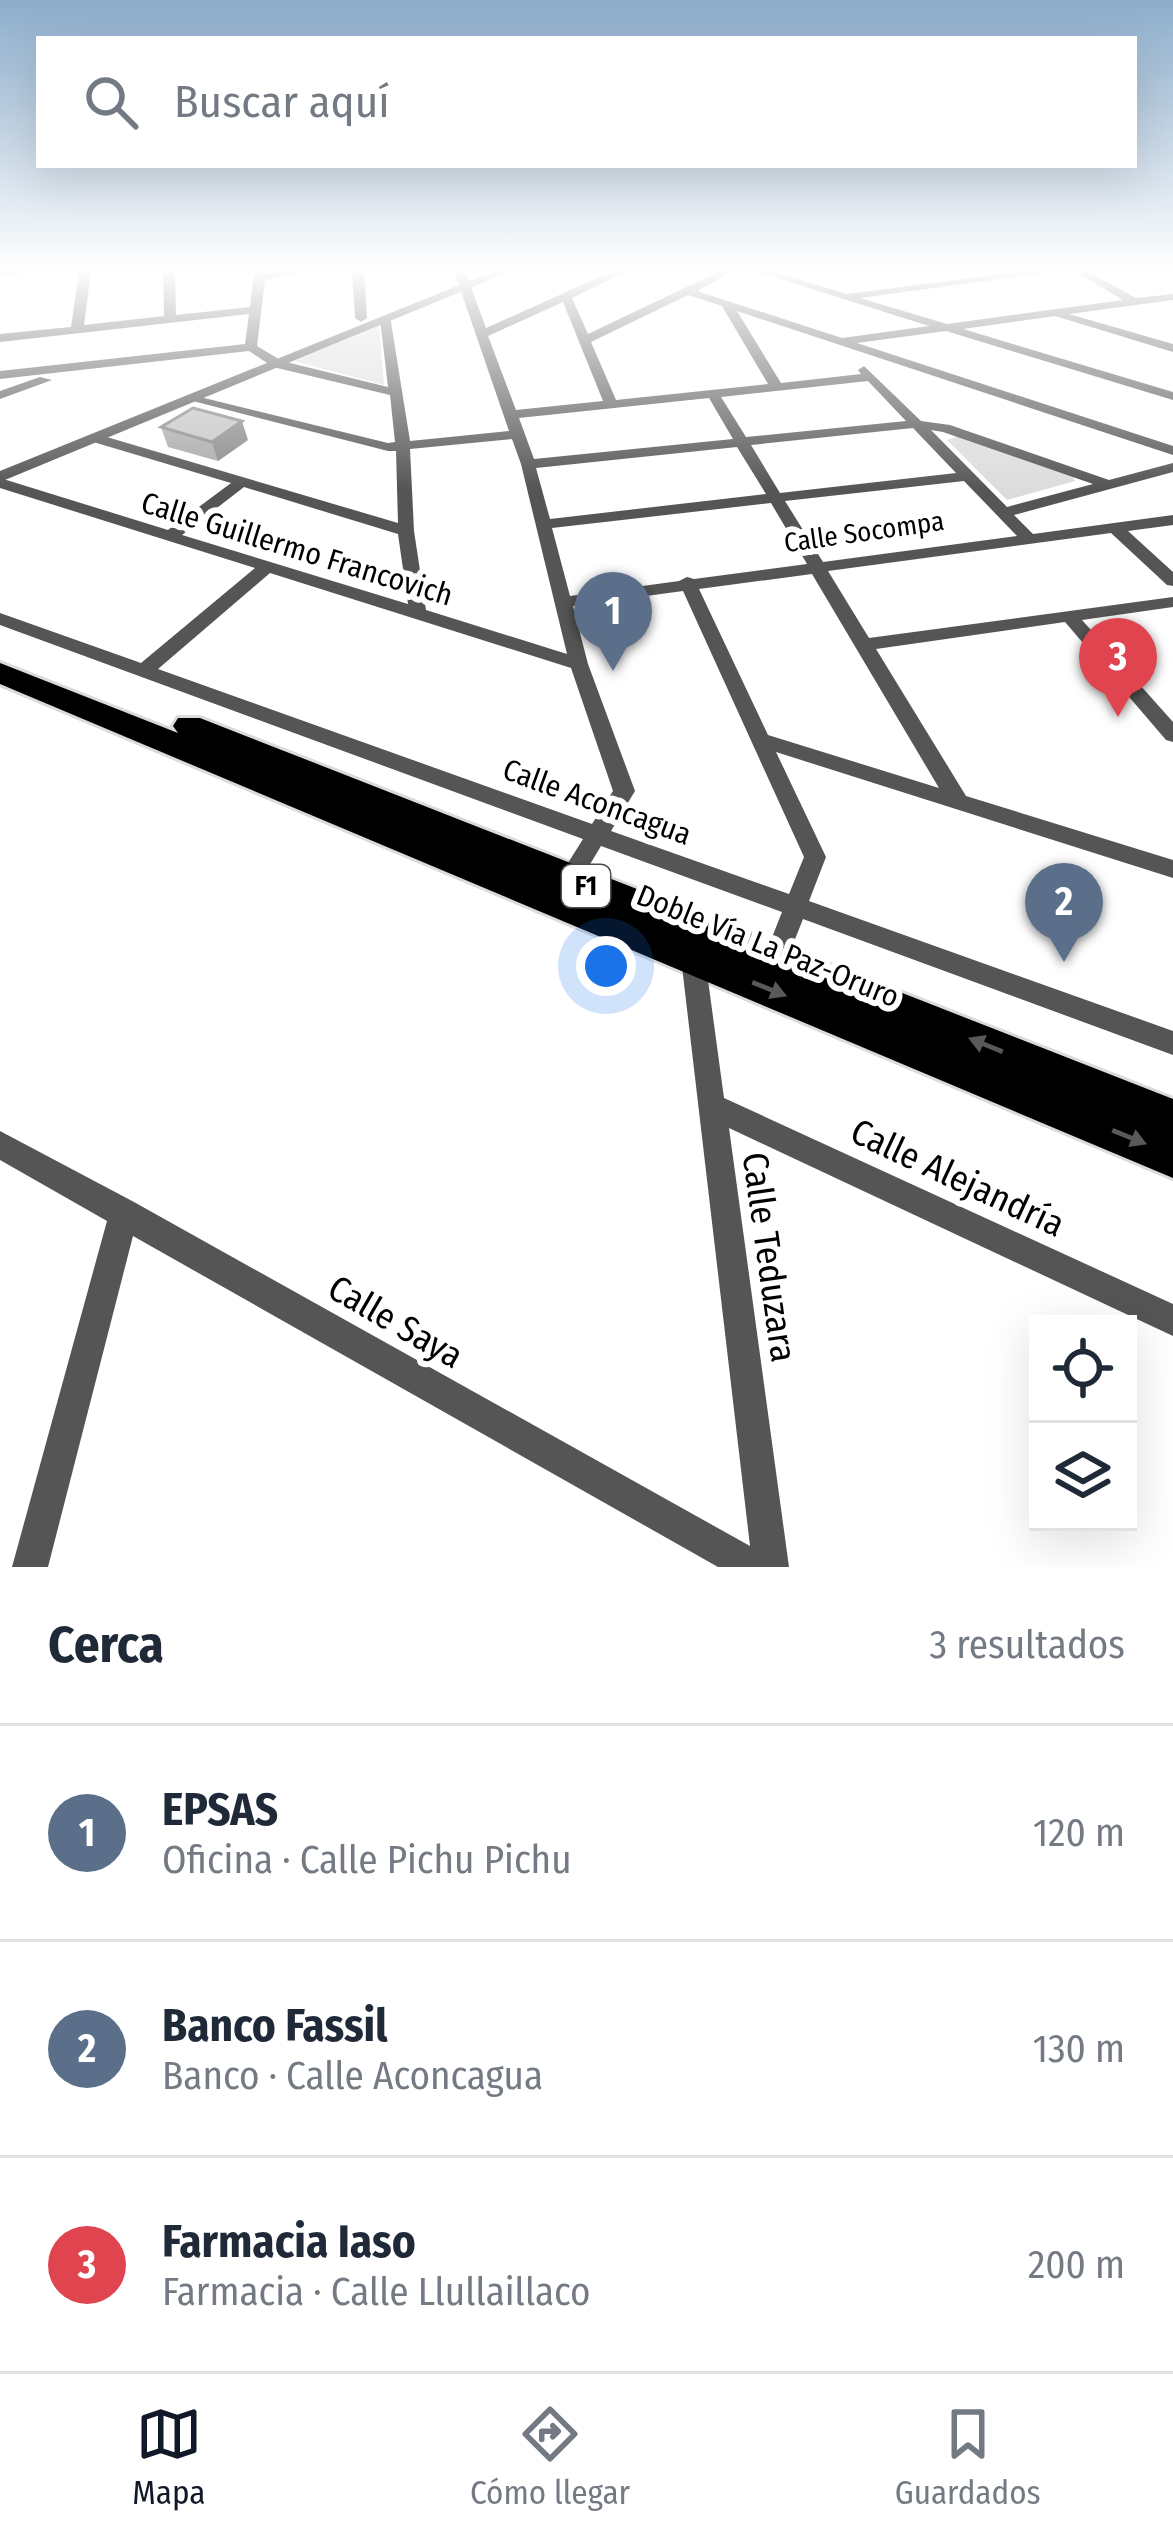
<!DOCTYPE html>
<html lang="es">
<meta charset="utf-8">
<style>
:root{--surface:#fff;--page:#f2f2f3;--text:#1f2937;--muted:#747a83;--line:#e0e1e3;--accent:#111827}
body{margin:0;font-family:"Fira Sans Condensed",sans-serif;background:var(--page);color:var(--text)}
.controls{position:absolute;right:36px;bottom:36px;display:grid;overflow:hidden;border-radius:0px;box-shadow:0 12px 48px #0002}
.controls button{width:108px;height:108px;display:grid;place-items:center;padding:0;border:0;border-bottom:3px solid var(--line);background:var(--surface);color:var(--text);font:60px sans-serif}
.you{position:absolute;left:606px;top:966px;width:42px;height:42px;margin:-30px;border:9px solid #fff;border-radius:50%;background:#1a73e8;box-shadow:0 0 0 18px #1a73e833}
.badge{display:grid;place-items:center;width:78px;height:78px;border-radius:50%;background:var(--accent);color:#fff;font-size:39px;font-weight:700}
.pin{position:absolute;translate:-50% -99px;filter:drop-shadow(0 3px 6px #0008)}
.pin::after{content:'';position:absolute;top:63px;width:42px;height:36px;background:inherit;clip-path:polygon(0 0,100% 0,50% 100%)}
.list{margin:0;padding:0;list-style:none}
h2{display:flex;justify-content:space-between;align-items:center;height:156px;margin:0;padding:0 48px;font-size:51px}
h2 small{font-size:39px;font-weight:400;color:var(--muted)}
.list li{display:grid;grid-template-columns:78px 1fr auto;gap:36px;align-items:center;box-sizing:border-box;height:216px;padding:0 48px;border-top:3px solid var(--line)}
.list b{display:block;font-size:45px;white-space:nowrap}
.list p{margin:0;font-size:39px;white-space:nowrap;color:var(--muted)}
.list em{font-size:39px;font-style:normal;color:var(--muted)}
.icon{flex:none;width:66px;height:66px;fill:none;stroke:currentColor;stroke-width:2;stroke-linecap:round;stroke-linejoin:round}
.map{position:relative;flex:none;width:1173px;height:1567px;overflow:hidden}
.search{position:absolute;background:var(--surface);box-shadow:0 12px 48px #0002;left:36px;right:36px;top:36px;height:132px;display:flex;align-items:center;gap:30px;box-sizing:border-box;padding:0 42px;border-radius:0px;color:var(--muted);font-size:45px}
.sheet{height:804px;background:var(--surface)}
nav{display:flex;justify-content:space-around;align-items:center;box-sizing:border-box;height:168px;border-top:3px solid var(--line);background:var(--surface);font-size:33px;color:var(--muted)}
nav a{display:grid;justify-items:center;gap:6px}
nav .on{color:var(--accent)}
.map>svg:first-child{display:block}
.green{fill:#dcdcdc}
.lines{fill:none;stroke-linecap:round;stroke-linejoin:round}
.trunk-casing{stroke:#dbdbdb;stroke-width:6}
.minor{fill:#555;fill-rule:evenodd}
.tertiary{fill:#555;fill-rule:evenodd}
.trunk{fill:#000;fill-rule:evenodd}
.wall{fill:#a9a9a9}
.shaded-wall{fill:#898989}
.building{fill:#c4c4c4;stroke:#898989;stroke-width:3}
.oneway{fill:#595959}
.labels{text-anchor:middle;stroke-width:12;stroke-linejoin:round;paint-order:stroke}
.far-street-label{font-size:27px;fill:#000;stroke:#fff}
.shield{fill:#fff;stroke:#4c4c4c;stroke-width:3}
.shield-label{font-size:27px;font-weight:bold;fill:#000}
.street-label{font-size:30px;fill:#000;stroke:#fff}
.near-street-label{font-size:36px;fill:#000;stroke:#fff}
</style>
<div class="map">
<svg width="1173" height="1567" viewBox="0 0 1173 1567">
<rect width="100%" height="100%" fill="#fff"/>
<!-- green -->
<g class="green">
<polygon points="379,326 384,385 294,361"/>
<polygon points="958,436 1073,476 1075,481 1007,500 947,440"/>
</g>
<g class="lines">
<!-- trunk casing -->
<g class="trunk-casing">
<polygon id="trunk" points="0,663 178,733 173,726 178,718 200,718 1173,1099 1173,1178 0,684"/>
</g>
<!-- minor -->
<g class="minor">
<polygon points="0,271 33,271 0,277"/>
<path d="M79,271H91L84,325L164,316L163,271H175L176,315L250,307L254,271H304L265,280L257,346L282,361L388,387L380,319L390,316L410,441L509,431L454,271H465L486,328L613,271H627L572,298L588,334L720,271H734L697,291L842,338L929,326L755,271H772L847,294L1025,271H1059L860,298L947,324L1123,300L1074,271H1087L1136,298L1173,294V300L1069,314L1173,344V352L1055,316L963,329L1173,392V400L946,331L857,343L1173,446V455L737,311L781,383L861,374L858,370L864,366L921,421L950,425L1109,480L1173,463V472L1014,515L1033,534L1173,515V525L1128,531L1173,572V586L1167,585L1111,533L828,571L869,638L1173,597V607L1082,620L1173,722V742L1166,740L1065,622L876,649L966,796L1173,860V878L776,752L826,857L809,901L1173,1031V1055L803,919L784,967L775,971L766,967L763,960L782,912L601,846L577,886L569,888L561,886L558,879L583,839L0,625V613L141,663L255,568L0,488V478L168,530L231,483L90,441V435H100L398,523L396,451H388L185,399L192,395L388,443L395,442L390,395L273,367L249,351L0,379V371L245,344L249,314L0,342V334L71,327ZM688,295L722,306L768,384L616,400L591,342ZM563,302L603,401L516,410L488,336ZM868,381L906,421L746,437L721,397ZM709,398L733,439L534,459L519,418ZM913,428L956,473L780,493L751,445ZM931,430L943,432L1093,484L1007,507ZM512,439L521,464L567,654L426,610L414,531L410,449ZM737,447L766,494L550,519L536,468ZM964,481L1017,536L823,562L785,501ZM244,487L398,534L408,604L182,535ZM771,503L807,564L694,579L687,577L679,581L570,596L552,528ZM270,573L571,668L613,791L592,824L158,669ZM812,574L939,788L768,735L699,589ZM683,591L804,857L789,894L611,831L635,791L588,664L573,606Z"/>
<polygon points="352,271 364,271 367,318 361,322 355,318"/>
<polygon points="40,377 52,380 0,399 0,391"/>
<polygon points="693,947 702,951 705,958 724,1098 1173,1304 1173,1336 729,1128 789,1567 718,1567 133,1236 48,1567 12,1567 107,1221 0,1160 0,1131 134,1202 750,1546 681,958 684,951"/>
</g>
<!-- tertiary -->
<polygon class="tertiary" points="494,271 511,271 0,482 0,471"/>
<!-- trunk -->
<use href="#trunk" class="trunk"/>
</g>
<!-- wall -->
<polygon class="wall" points="161,427 248,440 218,461 168,447"/>
<!-- shaded-wall -->
<polygon class="shaded-wall" points="242,421 248,440 218,461 212,442"/>
<!-- building -->
<polygon class="building" points="193,408 242,421 212,442 161,427"/>
<!-- one-way arrows -->
<defs><path id="oneway-solid" d="M-6-.8H1V-3.2L6.5 0L1 3.2V.8H-6Z" transform="scale(3)"/></defs>
<g class="oneway">
<use href="#oneway-solid" transform="translate(769 989) rotate(22)"/>
<use href="#oneway-solid" transform="translate(986 1045) rotate(-158)"/>
<use href="#oneway-solid" transform="translate(1129 1137) rotate(22)"/>
</g>
<!-- sky -->
<linearGradient id="sky" x2="0" y2="1"><stop stop-color="#8cadcc"/><stop offset="0.55" stop-color="#fff"/><stop offset="1" stop-color="#fff" stop-opacity="0"/></linearGradient>
<rect width="1173" height="490" fill="url(#sky)"/>
<g class="labels">
<!-- far-street labels -->
<g class="far-street-label">
<text transform="translate(864 532) rotate(-8)" y="9">Calle Socompa</text>
</g>
<!-- shield labels -->
<rect class="shield" x="562" y="865" width="48" height="42" rx="9"/>
<g class="shield-label">
<text x="586" y="895">F1</text>
</g>
<!-- street labels -->
<g class="street-label">
<text transform="translate(297 549) rotate(17)" y="10">Calle Guillermo Francovich</text>
<text transform="translate(597 802) rotate(20)" y="10">Calle Aconcagua</text>
<text transform="translate(768 946) rotate(22)" y="10">Doble Vía La Paz-Oruro</text>
</g>
<!-- near-street labels -->
<g class="near-street-label">
<text transform="translate(958 1177) rotate(25)" y="13">Calle Alejandría</text>
<text transform="translate(770 1257) rotate(82)" y="13">Calle Teduzara</text>
<text transform="translate(396 1321) rotate(30)" y="13">Calle Saya</text>
</g>
</g>
</svg>
<div class="controls">
<button><svg class="icon" aria-label="locate" viewBox="0 0 24 24"><circle cx="12" cy="12" r="6"/><path d="M12 2v4M12 18v4M2 12h4M18 12h4"/></svg></button>
<button><svg class="icon" aria-label="layers" viewBox="0 0 24 24"><path d="M12 4l9 5-9 5-9-5zM3 14l9 5 9-5"/></svg></button>
</div>
<div class="you"></div>
<div class="pin badge" style="left:613px;top:671px;background:#5c6f8a">1</div>
<div class="pin badge" style="left:1064px;top:962px;background:#5c6f8a">2</div>
<div class="pin badge" style="left:1118px;top:717px;background:#e0444e">3</div>
<div class="search"><svg class="icon" aria-label="search" viewBox="0 0 24 24"><circle cx="10" cy="10" r="6"/><path d="M15 15l6 6"/></svg>Buscar aquí</div>
</div>
<section class="sheet">
<h2>Cerca<small>3 resultados</small></h2>
<ul class="list">
<li><span class="badge" style="background:#5c6f8a">1</span><div><b>EPSAS</b><p>Oficina · Calle Pichu Pichu</p></div><em>120 m</em></li>
<li><span class="badge" style="background:#5c6f8a">2</span><div><b>Banco Fassil</b><p>Banco · Calle Aconcagua</p></div><em>130 m</em></li>
<li><span class="badge" style="background:#e0444e">3</span><div><b>Farmacia Iaso</b><p>Farmacia · Calle Llullaillaco</p></div><em>200 m</em></li>
</ul>
</section>
<nav>
<a class="on"><svg class="icon" aria-label="map" viewBox="0 0 24 24"><path d="M3 6l6-2 6 2 6-2v14l-6 2-6-2-6 2zM9 4v14M15 6v14"/></svg>Mapa</a>
<a><svg class="icon" aria-label="directions" viewBox="0 0 24 24"><path d="M12 3l9 9-9 9-9-9zM9 14v-3h6M13 9l2 2-2 2"/></svg>Cómo llegar</a>
<a><svg class="icon" aria-label="saved" viewBox="0 0 24 24"><path d="M7 4h10v16l-5-4-5 4z"/></svg>Guardados</a>
</nav>
